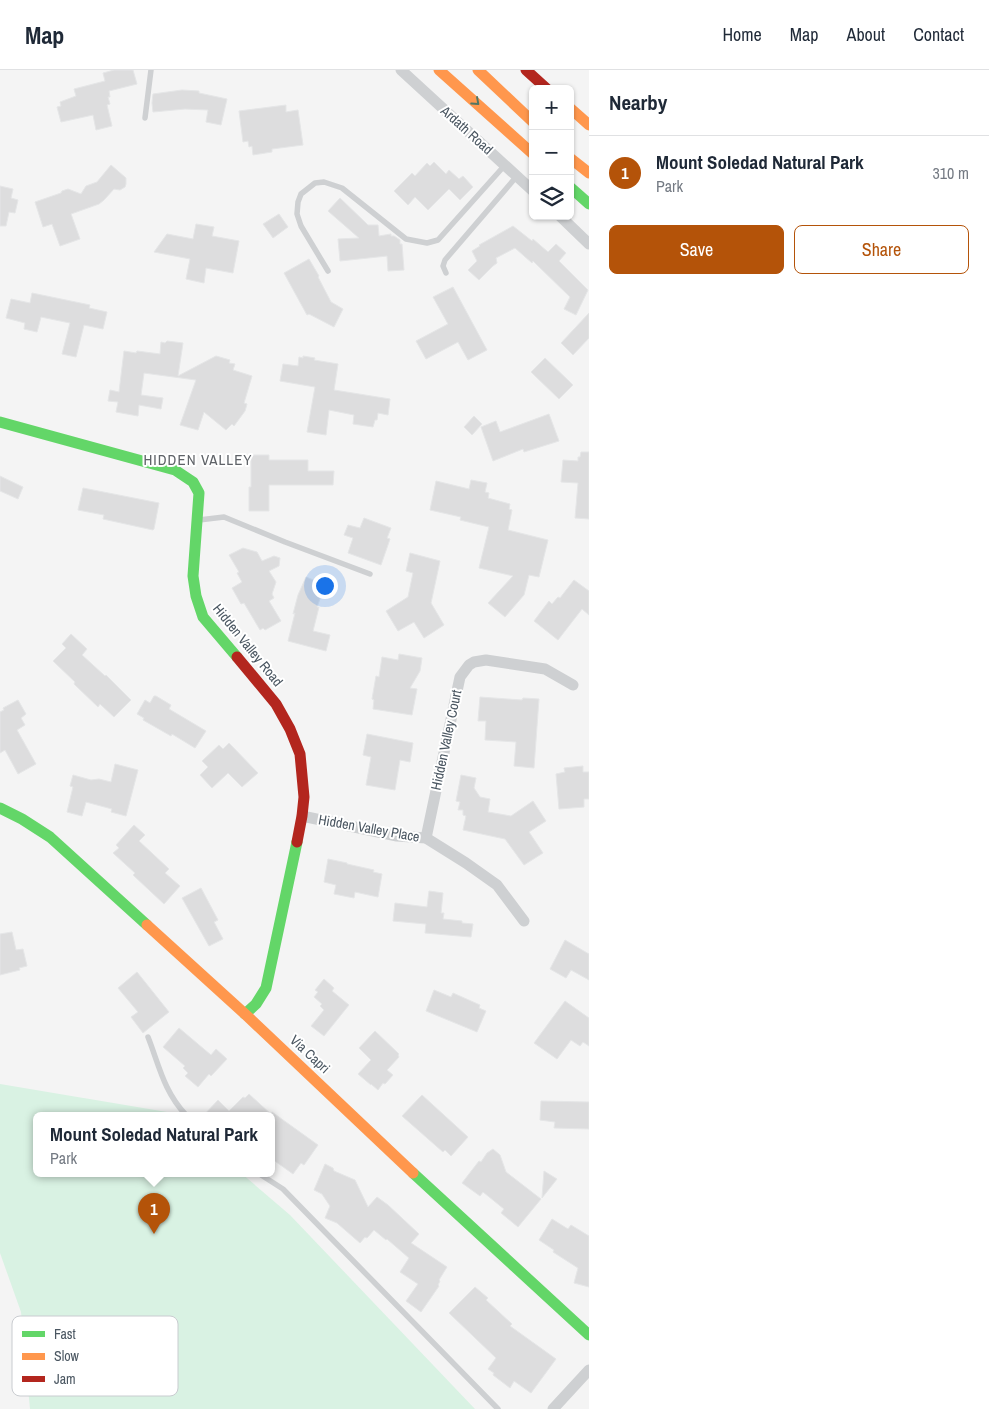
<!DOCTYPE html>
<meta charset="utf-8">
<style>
:root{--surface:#fff;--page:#f2f2f3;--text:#1f2937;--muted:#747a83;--line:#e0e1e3;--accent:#b45309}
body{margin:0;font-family:"Archivo Narrow",sans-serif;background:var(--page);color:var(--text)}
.controls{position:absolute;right:15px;top:15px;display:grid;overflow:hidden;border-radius:8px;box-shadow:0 1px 4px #0004}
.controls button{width:45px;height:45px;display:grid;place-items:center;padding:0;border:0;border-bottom:1px solid var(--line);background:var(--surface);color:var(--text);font:25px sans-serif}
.you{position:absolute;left:324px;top:515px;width:18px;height:18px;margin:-12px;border:4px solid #fff;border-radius:50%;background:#1a73e8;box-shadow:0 0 0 8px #1a73e833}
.badge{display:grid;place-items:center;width:32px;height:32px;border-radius:50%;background:var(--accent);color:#fff;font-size:16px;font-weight:700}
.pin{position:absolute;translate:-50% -41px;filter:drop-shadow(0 1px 2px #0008)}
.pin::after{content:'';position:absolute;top:26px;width:18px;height:15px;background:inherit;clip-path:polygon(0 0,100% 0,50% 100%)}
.popup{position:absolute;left:33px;top:1042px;width:242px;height:65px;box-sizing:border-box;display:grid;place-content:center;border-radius:8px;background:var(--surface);filter:drop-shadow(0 1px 4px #0005);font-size:16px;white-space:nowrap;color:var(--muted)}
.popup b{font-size:19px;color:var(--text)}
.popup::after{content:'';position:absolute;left:50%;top:100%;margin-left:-10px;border:10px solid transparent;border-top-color:var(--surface)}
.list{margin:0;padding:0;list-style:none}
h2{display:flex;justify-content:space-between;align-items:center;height:65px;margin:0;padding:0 20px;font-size:21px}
h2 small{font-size:16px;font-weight:400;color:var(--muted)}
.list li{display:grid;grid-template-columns:32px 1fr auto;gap:15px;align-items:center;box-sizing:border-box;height:75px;padding:0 20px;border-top:1px solid var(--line)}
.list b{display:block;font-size:19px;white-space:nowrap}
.list p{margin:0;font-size:16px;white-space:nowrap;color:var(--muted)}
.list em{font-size:16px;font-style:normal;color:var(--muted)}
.actions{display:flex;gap:10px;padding:15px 20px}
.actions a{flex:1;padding:11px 0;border:1px solid var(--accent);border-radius:8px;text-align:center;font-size:18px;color:var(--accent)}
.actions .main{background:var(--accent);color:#fff}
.icon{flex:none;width:28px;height:28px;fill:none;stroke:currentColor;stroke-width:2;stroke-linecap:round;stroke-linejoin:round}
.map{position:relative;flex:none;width:589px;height:1339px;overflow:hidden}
header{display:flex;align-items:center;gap:30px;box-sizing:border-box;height:70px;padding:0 25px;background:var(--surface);border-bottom:1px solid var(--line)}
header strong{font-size:24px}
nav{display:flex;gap:28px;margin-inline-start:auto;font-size:18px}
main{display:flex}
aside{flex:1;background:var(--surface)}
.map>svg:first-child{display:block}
.green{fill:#d9f2e3}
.building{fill:#ddddde;stroke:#e5e6e7}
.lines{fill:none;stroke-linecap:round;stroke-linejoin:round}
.lane{stroke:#ced0d2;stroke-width:5.5}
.street{stroke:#ced0d2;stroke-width:11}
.fast{stroke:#63d668;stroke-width:11}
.slow{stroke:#ff974d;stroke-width:11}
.jam{stroke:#b3261e;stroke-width:11}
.oneway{stroke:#507663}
.labels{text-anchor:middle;stroke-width:4;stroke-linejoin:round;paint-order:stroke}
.street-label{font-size:14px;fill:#4a5661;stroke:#fff}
.neighbourhood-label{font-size:15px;letter-spacing:1px;fill:#5f6368;stroke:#fff}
.key{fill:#fff;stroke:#c9ccd0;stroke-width:1}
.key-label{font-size:14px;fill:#4a5661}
</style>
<header>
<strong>Map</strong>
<nav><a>Home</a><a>Map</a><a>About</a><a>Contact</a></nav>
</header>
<main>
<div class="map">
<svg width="589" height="1339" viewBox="0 0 589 1339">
<rect width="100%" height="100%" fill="#f4f4f4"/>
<!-- green -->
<polygon class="green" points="0,1014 173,1043 176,1045 36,1045 36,1103 241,1103 290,1145 475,1339 30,1339 21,1242 0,1183"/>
<!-- building -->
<g class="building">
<polygon points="114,0 133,0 137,14 109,21 110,27 108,27 110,34 107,35 112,56 96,60 93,45 61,52 57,37 61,36 60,32 76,26 74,19 105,11 103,3"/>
<polygon points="182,20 199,21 199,23 227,29 221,55 206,52 208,40 185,39 153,42 152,33 153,24"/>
<polygon points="286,35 286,42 298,40 303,75 272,79 272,82 253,85 252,76 249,77 248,71 243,72 239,41"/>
<polygon points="434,92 446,104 449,100 459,109 463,106 473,117 460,130 449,119 428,140 415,127 408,135 394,121 412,103 415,106 427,93 430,96"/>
<polygon points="111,95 126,108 126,114 125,117 120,120 114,119 104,130 99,134 71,144 80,169 60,176 52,154 43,157 35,132 61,123 62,121 68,119 81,124 86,116 97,112"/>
<polygon points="0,116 13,119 11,128 18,130 15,143 9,142 6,156 0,156"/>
<polygon points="340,128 368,155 378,155 379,166 391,164 391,166 394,166 400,170 400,174 402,174 404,200 388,201 387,186 340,191 338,169 359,168 328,141"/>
<polygon points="279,144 288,157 273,168 263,154"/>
<polygon points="196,154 214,157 212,166 239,171 233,203 206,198 204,213 186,209 190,189 154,182 167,164 193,169"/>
<polygon points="513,156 532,171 533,169 548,182 556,174 566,183 559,191 588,220 576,245 564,239 570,227 533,191 532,193 515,178 496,188 497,193 493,196 479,210 468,200 477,191 472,181 480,176 479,175"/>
<polygon points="309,189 319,206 318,207 331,232 343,239 334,257 309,244 307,245 284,203"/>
<polygon points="453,217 487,280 468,290 458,272 426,289 416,271 448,254 433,227"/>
<polygon points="32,223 90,235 89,238 107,242 103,259 84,255 76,287 62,284 70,253 41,247 37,262 24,259 25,253 6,248 11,229 30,233"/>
<polygon points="589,243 589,268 573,285 561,273"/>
<polygon points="167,271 183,273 178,306 216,286 230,290 229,293 235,294 233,300 252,306 244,333 247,334 245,341 234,356 232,354 226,360 204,342 198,360 180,355 196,310 144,303 141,325 163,328 161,339 139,335 138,346 116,342 118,332 108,331 110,320 119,322 124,281 136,283 137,281 160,284 161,272 165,273"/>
<polygon points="303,286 315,288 314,290 338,294 334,320 390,329 388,345 378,343 377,350 375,350 373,357 353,354 354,345 329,340 326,365 307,362 315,317 280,311 283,294 298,296 299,287 303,288"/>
<polygon points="545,288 573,315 559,329 531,302"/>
<polygon points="549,344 559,371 524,382 523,379 493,391 481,357 496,351 500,362"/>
<polygon points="474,346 482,354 472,365 464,357"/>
<polygon points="581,382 589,382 589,449 575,448 578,413 561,412 563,390 578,391 578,387 580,387"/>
<polygon points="251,385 269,385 269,390 308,390 308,401 334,401 333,415 269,415 269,441 249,441 249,417 251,417"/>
<polygon points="0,406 23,417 18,429 0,421"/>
<polygon points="471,410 487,413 485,422 489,423 488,428 510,434 509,439 512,440 508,460 548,470 539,507 529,505 524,525 505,547 488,533 513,506 479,498 489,457 460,450 461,447 430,440 436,411 469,419"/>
<polygon points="83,418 159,433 154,459 153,460 103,449 104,445 78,440"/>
<polygon points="364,448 391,458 387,468 390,469 381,495 348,483 353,468 344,465 348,455 360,458"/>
<polygon points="243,478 257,482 262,491 274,486 280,488 279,496 269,501 276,512 272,524 274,528 269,531 281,551 265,560 263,558 260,560 244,533 241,534 232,518 242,512 237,503 239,502 229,485"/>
<polygon points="410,483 440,491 431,533 444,555 424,568 414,552 398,561 386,541 408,527 413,503 406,501"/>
<polygon points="306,507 325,515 317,537 319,537 313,561 330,565 326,581 288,571 295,543 293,544 298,525"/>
<polygon points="574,510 589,521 589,545 582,539 558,570 534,551 549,531 552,534 558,527 560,528"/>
<polygon points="71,564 87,579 82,585 105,606 106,605 131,630 114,647 100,634 98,637 74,614 75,612 53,591 66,578 62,574"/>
<polygon points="399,584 422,588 420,601 410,618 417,619 412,645 373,639 374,630 372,629 376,606 379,607 382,587 398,590"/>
<polygon points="154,626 156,626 171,635 169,639 206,661 195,678 172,664 171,666 143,650 144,648 137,644 145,630 150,633"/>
<polygon points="480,627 522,630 523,628 539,629 534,698 514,696 516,672 485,670 486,651 478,651"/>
<polygon points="18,630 26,644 21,648 25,655 17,660 36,694 18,704 5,680 0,683 0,642 4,640 3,638"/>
<polygon points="367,664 413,673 410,692 400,690 395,720 366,715 371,687 363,685"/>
<polygon points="229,673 258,703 242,717 228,703 212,718 200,705 208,697 202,691 219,675 223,679"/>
<polygon points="115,694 138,700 126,746 111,742 112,739 86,732 82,746 67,742 73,717 70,716 73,705 91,710 99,709 111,712"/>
<polygon points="583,696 583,702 589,702 589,729 584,729 584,737 559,739 556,704 565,702 564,698"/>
<polygon points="461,705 476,708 474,718 480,727 490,729 488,742 511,746 533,731 546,751 529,762 543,783 524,795 505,769 463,760 466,746 463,745 463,740 458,740 460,732 456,731"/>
<polygon points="134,755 145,765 139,771 169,799 165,803 180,816 164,834 133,805 135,803 113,783 119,778 116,775"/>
<polygon points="328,789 347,793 347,794 374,800 373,802 382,804 378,827 355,822 354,828 334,824 336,815 324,812"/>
<polygon points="201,818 218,850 214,852 223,869 209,876 182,828"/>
<polygon points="429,821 443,823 441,843 444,843 443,849 462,851 462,853 473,854 471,867 425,863 426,854 393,851 395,833 427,837"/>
<polygon points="12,862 16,880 23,879 27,896 19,898 20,900 0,905 0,864"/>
<polygon points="565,870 589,884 589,910 571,900 566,908 550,899"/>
<polygon points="137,902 169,942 143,963 131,947 138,942 118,918"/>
<polygon points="324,909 334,918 332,921 349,935 324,966 311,956 324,940 320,936 322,934 314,927 318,922 315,920"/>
<polygon points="434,920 451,927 453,923 480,935 479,938 486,941 477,962 426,941"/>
<polygon points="565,931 589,948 589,976 583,972 580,976 571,970 557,989 534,973"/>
<polygon points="179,958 211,985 216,979 227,989 211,1006 209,1004 198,1017 185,1006 188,1003 183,998 185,996 163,977"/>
<polygon points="375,961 399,984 398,985 399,987 387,1000 393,1005 385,1014 383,1013 378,1020 371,1014 371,1015 358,1004 371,990 359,978"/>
<polygon points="249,1024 272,1045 272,1042 318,1075 304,1095 301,1093 293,1104 272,1089 272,1045 204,1045 218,1030 229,1041 243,1027 245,1028"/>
<polygon points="422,1025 468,1067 451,1086 445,1080 443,1082 402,1046"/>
<polygon points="541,1031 589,1032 589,1059 554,1058 555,1052 540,1050"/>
<polygon points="493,1079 500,1085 506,1102 541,1129 518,1157 501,1143 504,1139 483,1122 480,1126 462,1113 479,1091 481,1092 487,1083"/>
<polygon points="325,1094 333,1098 334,1101 355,1110 368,1137 377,1127 388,1135 419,1164 411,1173 447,1197 439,1210 440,1211 438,1215 439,1216 421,1242 406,1231 418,1214 400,1202 409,1188 387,1169 386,1170 374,1160 367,1168 365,1167 360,1173 337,1153 325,1148 330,1136 322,1124 314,1120"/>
<polygon points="544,1101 557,1109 542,1128"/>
<polygon points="552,1149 568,1159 571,1155 589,1166 589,1217 574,1213 578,1198 553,1182 554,1180 539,1170"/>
<polygon points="475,1217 488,1228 486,1230 512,1254 510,1256 556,1289 531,1323 514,1311 510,1318 493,1305 494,1303 488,1299 496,1288 449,1243"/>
</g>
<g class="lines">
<!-- lane -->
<g class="lane">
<polyline points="145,48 151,0"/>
<polyline points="328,201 301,156 297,144 298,132 301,124 315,113 324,112 342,118 406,169 427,173 438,170 505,95"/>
<polyline points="446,203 443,196 445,190 517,106"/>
<polyline points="199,450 224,447 285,472 370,504"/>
<path d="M148,967C159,995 164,1022 186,1045"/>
<polyline points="258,1103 283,1119 498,1339"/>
</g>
<!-- street -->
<g class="street">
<polyline points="401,0 533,121"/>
<polyline points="560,146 589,174"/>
<polyline points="302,746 397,766 426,768 466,793 497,815 524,851"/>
<polyline points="426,768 460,607 469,595 474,592 486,590 545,599 573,615"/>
<polyline points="553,1339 589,1300"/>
</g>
<!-- fast -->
<g class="fast">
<polyline points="570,117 589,134"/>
<polyline points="0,352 175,400 193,412 199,423 193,506 196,526 203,547 237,587"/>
<polyline points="0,738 22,749 50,767 147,855"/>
<polyline points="245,944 256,934 266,918 297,772"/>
<polyline points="413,1103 589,1265"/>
</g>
<!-- slow -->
<g class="slow">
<polyline points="439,0 533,84"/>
<polyline points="478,0 533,52"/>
<polyline points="570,38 589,55"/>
<polyline points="570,88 589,103"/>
<polyline points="147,855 245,944 413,1103"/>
</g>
<!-- jam -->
<g class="jam">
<polyline points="526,0 547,19"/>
<polyline points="237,587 276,634 290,659 300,684 304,727 302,746 297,772"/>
</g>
</g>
<!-- one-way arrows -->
<defs><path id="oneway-chevron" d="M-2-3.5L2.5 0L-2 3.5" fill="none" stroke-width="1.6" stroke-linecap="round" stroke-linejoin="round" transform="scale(1.25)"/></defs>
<use class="oneway" href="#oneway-chevron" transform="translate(476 32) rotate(42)"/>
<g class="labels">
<!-- street labels -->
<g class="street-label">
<text transform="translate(467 60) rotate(42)" y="5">Ardath Road</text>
<text transform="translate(248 575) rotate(51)" y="5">Hidden Valley Road</text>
<text transform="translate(446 670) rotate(-78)" y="5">Hidden Valley Court</text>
<text transform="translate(369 758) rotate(10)" y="5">Hidden Valley Place</text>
<text transform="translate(310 984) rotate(43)" y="5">Via Capri</text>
</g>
<!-- neighbourhood labels -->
<g class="neighbourhood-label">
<text x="198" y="395">HIDDEN VALLEY</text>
</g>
</g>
<!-- legend -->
<rect x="12" y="1246" width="166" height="80" rx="8" class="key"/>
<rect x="22" y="1261" width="23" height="6" fill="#63d668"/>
<rect x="22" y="1283" width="23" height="7" fill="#ff974d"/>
<rect x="22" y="1306" width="23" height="6" fill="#b3261e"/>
<g class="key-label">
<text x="54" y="1269">Fast</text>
<text x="54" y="1291">Slow</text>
<text x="54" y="1314">Jam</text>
</g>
</svg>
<div class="controls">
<button>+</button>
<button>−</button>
<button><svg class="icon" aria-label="layers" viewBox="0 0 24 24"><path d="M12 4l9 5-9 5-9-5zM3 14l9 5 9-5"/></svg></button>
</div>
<div class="you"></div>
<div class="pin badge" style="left:154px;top:1164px">1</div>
<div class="popup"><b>Mount Soledad Natural Park</b>Park</div>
</div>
<aside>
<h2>Nearby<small></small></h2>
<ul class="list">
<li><span class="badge">1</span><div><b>Mount Soledad Natural Park</b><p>Park</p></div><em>310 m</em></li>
</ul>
<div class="actions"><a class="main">Save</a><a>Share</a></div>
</aside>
</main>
